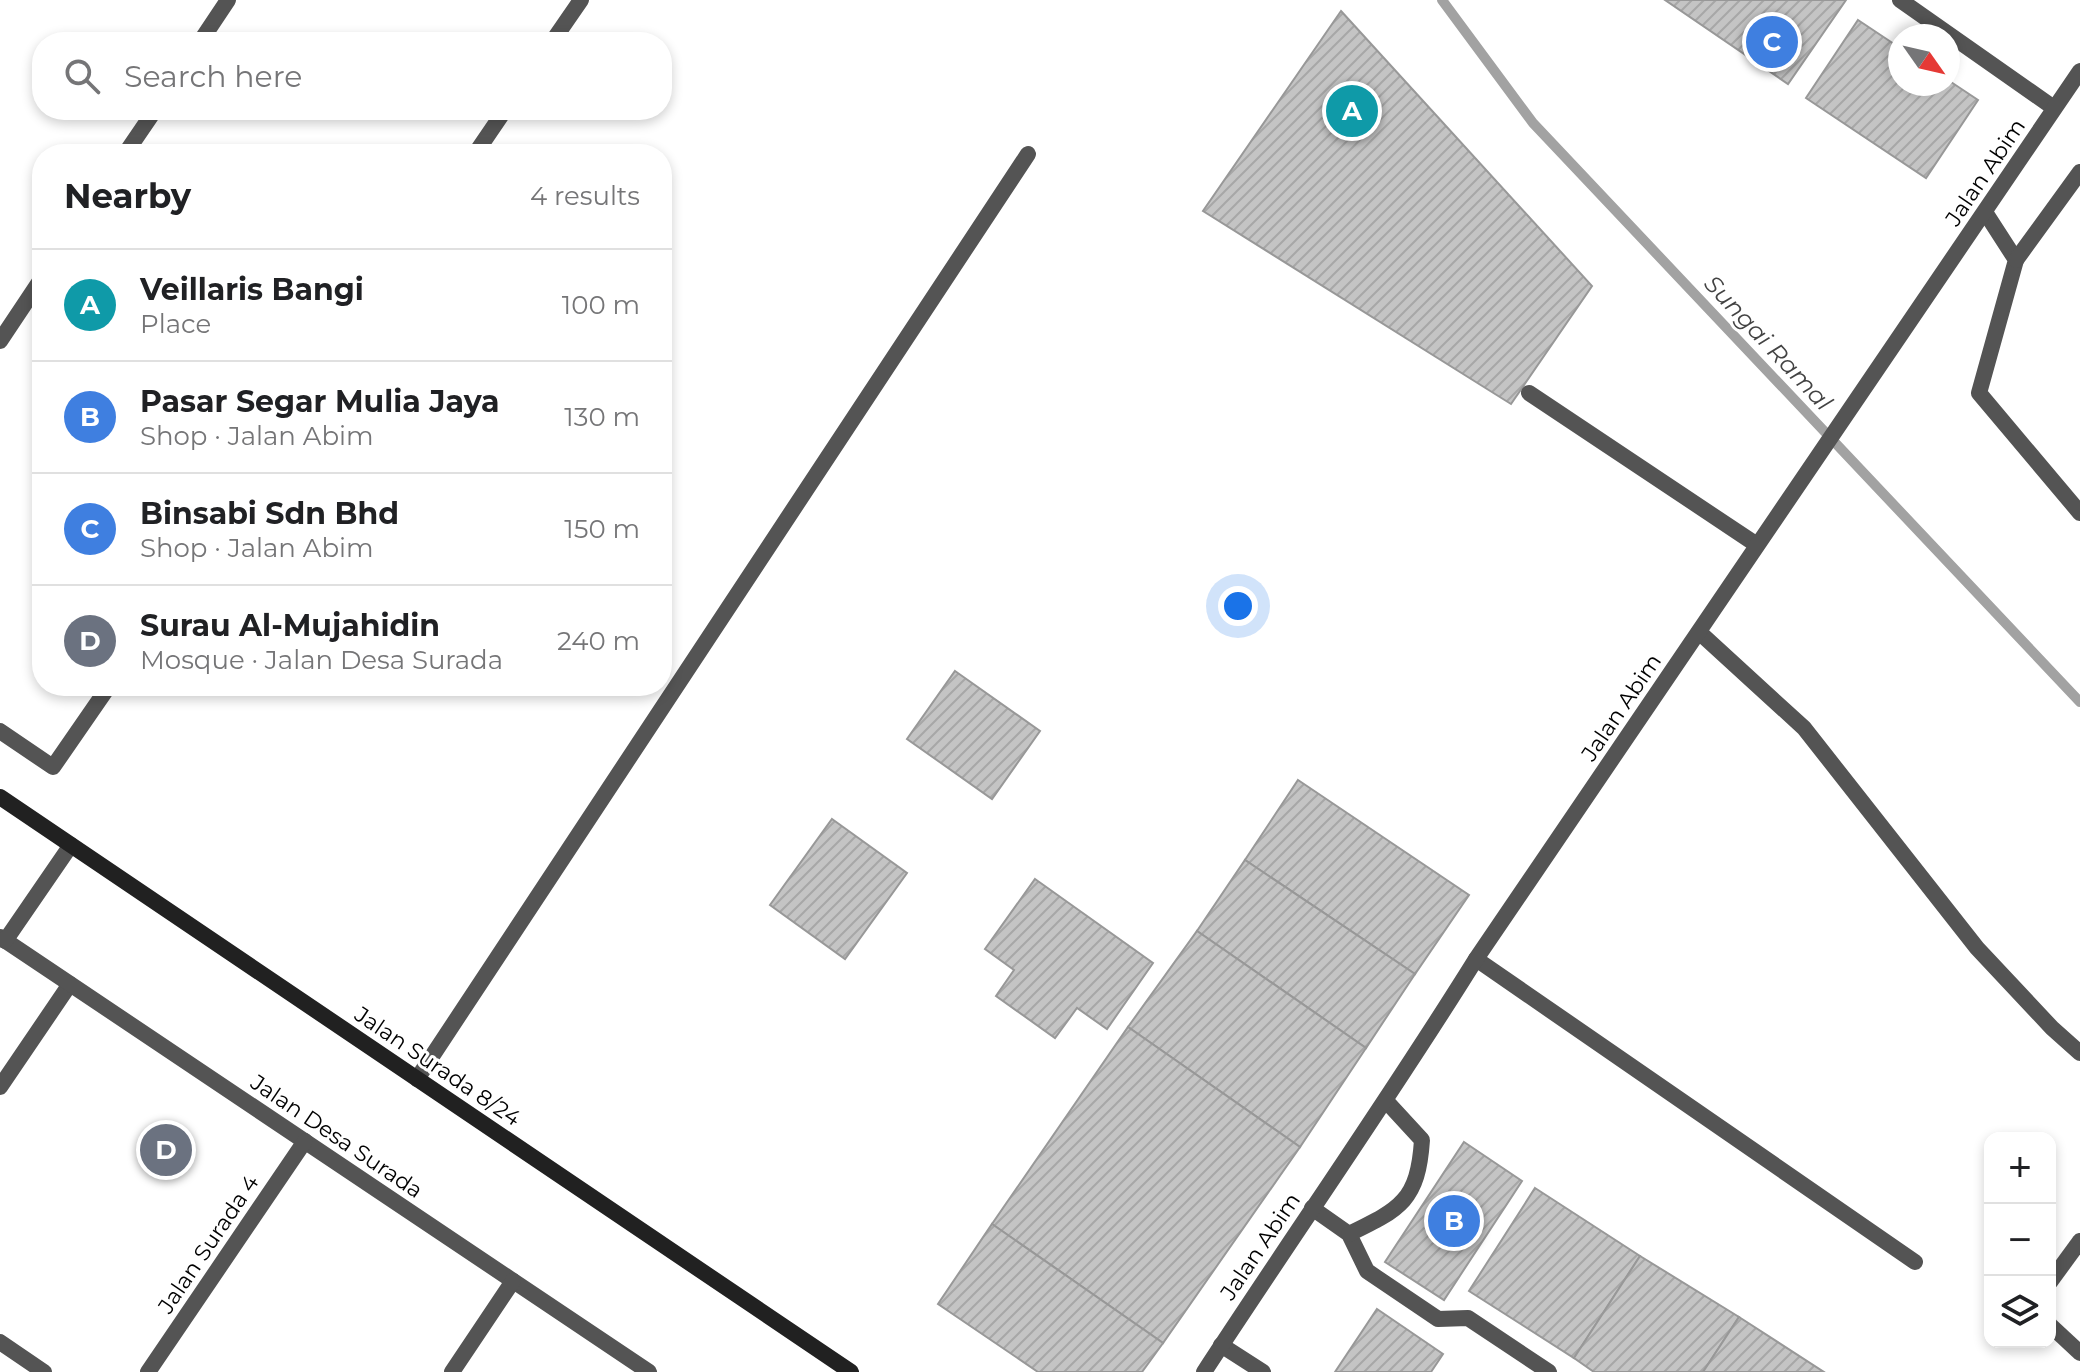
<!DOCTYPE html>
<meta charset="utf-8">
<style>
:root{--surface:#fff;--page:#f2f2f2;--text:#202124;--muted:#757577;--line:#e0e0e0;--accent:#2563eb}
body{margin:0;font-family:Montserrat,sans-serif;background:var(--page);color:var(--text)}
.controls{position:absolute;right:24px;bottom:24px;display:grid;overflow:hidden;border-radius:16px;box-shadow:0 4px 12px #0003}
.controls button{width:72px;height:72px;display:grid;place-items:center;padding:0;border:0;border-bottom:2px solid var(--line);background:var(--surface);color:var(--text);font:40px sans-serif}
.compass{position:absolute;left:1888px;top:24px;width:72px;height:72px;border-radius:50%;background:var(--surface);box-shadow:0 4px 12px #0003;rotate:124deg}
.you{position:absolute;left:1238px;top:606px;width:28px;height:28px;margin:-20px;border:6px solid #fff;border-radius:50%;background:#1a73e8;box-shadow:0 0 0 12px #1a73e833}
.badge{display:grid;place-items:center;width:52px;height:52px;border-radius:50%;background:var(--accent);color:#fff;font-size:26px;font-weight:700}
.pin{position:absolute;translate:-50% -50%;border:4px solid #fff;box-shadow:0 2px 8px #0006}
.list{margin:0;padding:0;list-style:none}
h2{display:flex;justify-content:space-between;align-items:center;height:104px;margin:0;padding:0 32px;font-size:34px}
h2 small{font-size:26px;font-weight:400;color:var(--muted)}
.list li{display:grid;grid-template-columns:52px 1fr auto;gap:24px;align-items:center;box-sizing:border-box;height:112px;padding:0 32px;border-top:2px solid var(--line)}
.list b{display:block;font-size:30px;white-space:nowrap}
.list p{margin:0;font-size:26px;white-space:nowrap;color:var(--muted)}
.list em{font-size:26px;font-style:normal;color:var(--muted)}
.icon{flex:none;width:44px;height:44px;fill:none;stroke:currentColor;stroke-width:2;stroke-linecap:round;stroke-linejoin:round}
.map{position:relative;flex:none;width:2080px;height:1372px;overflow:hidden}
.search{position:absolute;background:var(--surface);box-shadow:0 4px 12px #0003;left:32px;top:32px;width:640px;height:88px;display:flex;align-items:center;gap:20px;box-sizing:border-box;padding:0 28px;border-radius:32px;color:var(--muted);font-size:30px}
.panel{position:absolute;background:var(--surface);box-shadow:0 4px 12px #0003;left:32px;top:144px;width:640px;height:552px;border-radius:32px}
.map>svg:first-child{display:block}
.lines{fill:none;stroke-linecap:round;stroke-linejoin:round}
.stream{stroke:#a2a2a2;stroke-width:10}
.building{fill:url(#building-hatch);stroke:#989898;stroke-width:2}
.lane{stroke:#545454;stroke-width:16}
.street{stroke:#545454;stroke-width:16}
.secondary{stroke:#212121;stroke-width:16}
.labels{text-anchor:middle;stroke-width:6;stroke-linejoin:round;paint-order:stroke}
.street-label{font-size:22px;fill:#000;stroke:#fff}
.water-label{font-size:24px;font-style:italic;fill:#434343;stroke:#fff}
</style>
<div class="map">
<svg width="2080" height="1372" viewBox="0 0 2080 1372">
<defs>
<pattern id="building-hatch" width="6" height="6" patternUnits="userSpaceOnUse" patternTransform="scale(2)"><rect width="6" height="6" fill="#c4c4c4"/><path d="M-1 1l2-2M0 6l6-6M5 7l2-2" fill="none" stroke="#a7a7a7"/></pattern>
</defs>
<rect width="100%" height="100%" fill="#fff"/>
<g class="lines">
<!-- stream -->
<polyline class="stream" points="1442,0 1533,123 2080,702"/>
</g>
<!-- building -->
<g class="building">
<polygon points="1665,0 1846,0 1788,84"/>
<polygon points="1341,11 1592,286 1511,404 1203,211"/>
<polygon points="1858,20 1900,48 1900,84 1948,84 1948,80 1978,100 1926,178 1806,98"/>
<polygon points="955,671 1040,731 992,799 907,739"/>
<polygon points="1298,780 1469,895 1415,974 1245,860"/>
<polygon points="832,819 907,873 845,959 770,905"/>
<polygon points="1245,860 1415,974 1366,1048 1197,931"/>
<polygon points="1035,879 1153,963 1107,1029 1077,1008 1055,1038 996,996 1014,970 985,949"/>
<polygon points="1197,931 1366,1048 1300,1147 1128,1027"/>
<polygon points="1128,1027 1300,1147 1163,1343 992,1224"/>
<polygon points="1464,1142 1522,1181 1444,1300 1385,1262"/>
<polygon points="1535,1188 1640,1256 1574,1358 1469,1291"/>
<polygon points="992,1224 1163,1343 1142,1372 1038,1372 938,1304"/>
<polygon points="1640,1256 1739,1317 1703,1372 1594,1372 1574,1358"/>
<polygon points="1377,1309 1443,1354 1431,1372 1335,1372"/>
<polygon points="1739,1317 1824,1372 1703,1372"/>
</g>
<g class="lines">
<!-- lane -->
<g class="lane">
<polyline points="1900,0 2054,108"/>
<polyline points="1985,212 2016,260 1979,393 2080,513"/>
<polyline points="2016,260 2080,172"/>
<polyline points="1529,393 1757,545"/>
<polyline points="1699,632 1804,728 1977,948 2052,1028 2080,1053"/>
<polyline points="1476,959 1915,1262"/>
<polyline points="0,1087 70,984"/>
<polyline points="1312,1208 1349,1234 1367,1271 1438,1319 1468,1318 1549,1372"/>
<path d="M1349,1234C1401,1209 1418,1200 1422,1140L1387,1102"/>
<polyline points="2050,1282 2080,1241"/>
<polyline points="2050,1325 2080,1353"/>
<polyline points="1221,1345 1263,1372"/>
</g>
<!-- street -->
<g class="street">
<polyline points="200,42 228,0"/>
<polyline points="552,42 581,0"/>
<polyline points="125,154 155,110"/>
<polyline points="475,154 505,110"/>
<polyline points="0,341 42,278"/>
<polyline points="0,731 53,767 109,686"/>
<polyline points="0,937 649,1372"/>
<polyline points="5,941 71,845"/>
<polyline points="417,1079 1028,154"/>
<polyline points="0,1342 44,1372"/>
<polyline points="148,1372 305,1141"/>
<polyline points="452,1372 513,1281"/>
<path d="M1204,1372C1294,1234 1389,1099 1476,959L2080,71"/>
</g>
<!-- secondary -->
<polyline class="secondary" points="0,797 851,1372"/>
</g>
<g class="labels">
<!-- street labels -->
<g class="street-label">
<text transform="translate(1985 172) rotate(-56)" y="8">Jalan Abim</text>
<text transform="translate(1621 707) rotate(-56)" y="8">Jalan Abim</text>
<text transform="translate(438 1066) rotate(34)" y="8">Jalan Surada 8/24</text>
<text transform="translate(337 1136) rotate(34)" y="8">Jalan Desa Surada</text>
<text transform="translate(208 1244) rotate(-56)" y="8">Jalan Surada 4</text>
<text transform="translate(1260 1246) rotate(-56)" y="8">Jalan Abim</text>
</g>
<!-- water labels -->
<g class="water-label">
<text transform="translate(1768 343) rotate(47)" y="8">Sungai Ramal</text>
</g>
</g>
</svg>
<div class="controls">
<button>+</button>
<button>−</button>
<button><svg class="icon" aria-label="layers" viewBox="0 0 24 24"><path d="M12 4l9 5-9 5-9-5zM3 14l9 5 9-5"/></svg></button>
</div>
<svg class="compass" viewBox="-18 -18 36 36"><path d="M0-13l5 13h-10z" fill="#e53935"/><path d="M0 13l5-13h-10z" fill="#757577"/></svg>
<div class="you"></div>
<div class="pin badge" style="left:1352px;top:111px;background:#0f9aa8">A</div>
<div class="pin badge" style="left:1454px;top:1221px;background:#3f7fe0">B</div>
<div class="pin badge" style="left:1772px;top:42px;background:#3f7fe0">C</div>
<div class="pin badge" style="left:166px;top:1150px;background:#6b7280">D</div>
<div class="search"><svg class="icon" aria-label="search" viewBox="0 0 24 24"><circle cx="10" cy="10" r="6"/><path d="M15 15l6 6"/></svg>Search here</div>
<section class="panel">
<h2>Nearby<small>4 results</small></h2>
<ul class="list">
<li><span class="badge" style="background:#0f9aa8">A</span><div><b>Veillaris Bangi</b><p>Place</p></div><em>100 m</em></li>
<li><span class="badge" style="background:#3f7fe0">B</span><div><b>Pasar Segar Mulia Jaya</b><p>Shop · Jalan Abim</p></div><em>130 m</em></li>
<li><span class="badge" style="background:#3f7fe0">C</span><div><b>Binsabi Sdn Bhd</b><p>Shop · Jalan Abim</p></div><em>150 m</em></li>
<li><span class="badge" style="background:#6b7280">D</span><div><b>Surau Al-Mujahidin</b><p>Mosque · Jalan Desa Surada</p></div><em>240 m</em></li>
</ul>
</section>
</div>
